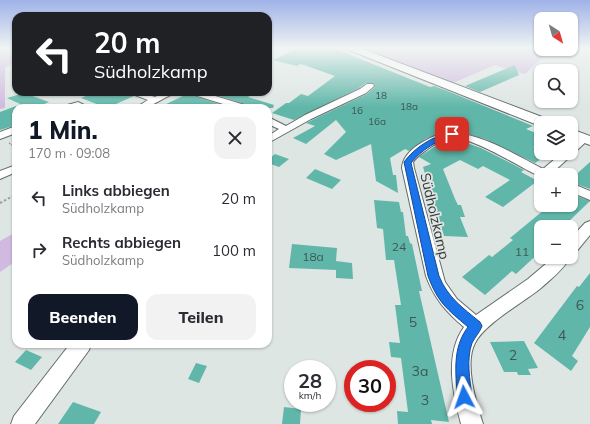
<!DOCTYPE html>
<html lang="de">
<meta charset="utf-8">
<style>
body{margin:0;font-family:Mulish,sans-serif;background:#f2f2f3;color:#2b2b33;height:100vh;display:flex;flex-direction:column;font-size:15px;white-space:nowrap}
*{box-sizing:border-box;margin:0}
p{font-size:13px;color:#7c7c81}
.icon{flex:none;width:22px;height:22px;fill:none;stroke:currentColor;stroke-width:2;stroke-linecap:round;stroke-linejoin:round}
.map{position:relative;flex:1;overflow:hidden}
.drawer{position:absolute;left:12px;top:104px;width:260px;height:244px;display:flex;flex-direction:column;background:#fff;border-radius:12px;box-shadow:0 1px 3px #0004}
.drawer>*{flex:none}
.banner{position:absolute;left:12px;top:12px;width:260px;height:84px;border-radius:12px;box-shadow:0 1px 3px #0004;background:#202124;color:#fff;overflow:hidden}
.needle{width:26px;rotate:143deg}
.buttons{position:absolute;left:534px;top:12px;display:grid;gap:8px}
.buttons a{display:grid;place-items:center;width:44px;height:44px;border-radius:8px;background:#fff;box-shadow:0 1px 3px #0004;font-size:20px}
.speed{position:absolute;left:284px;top:360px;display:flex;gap:8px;font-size:20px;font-weight:700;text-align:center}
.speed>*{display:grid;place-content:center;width:52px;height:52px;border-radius:50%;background:#fff;box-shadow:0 1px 3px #0004;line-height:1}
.speed small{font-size:10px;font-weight:400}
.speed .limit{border:6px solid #d22;background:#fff;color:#111}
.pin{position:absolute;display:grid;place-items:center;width:34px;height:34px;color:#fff;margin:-17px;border-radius:8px;box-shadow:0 2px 6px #0006}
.me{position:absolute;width:44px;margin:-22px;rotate:356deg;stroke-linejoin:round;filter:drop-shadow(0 0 3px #0008)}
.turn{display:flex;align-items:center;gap:14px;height:84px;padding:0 16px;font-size:18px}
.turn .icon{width:52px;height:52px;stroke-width:2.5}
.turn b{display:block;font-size:28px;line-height:34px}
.round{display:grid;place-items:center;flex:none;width:42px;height:42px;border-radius:12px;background:#f2f2f3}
.head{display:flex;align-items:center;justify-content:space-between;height:68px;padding:0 16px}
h1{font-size:24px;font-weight:800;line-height:30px;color:#111827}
.cta{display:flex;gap:8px;margin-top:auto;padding:8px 16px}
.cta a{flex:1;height:46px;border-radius:12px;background:#111827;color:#fff;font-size:16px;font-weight:800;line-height:46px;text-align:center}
.cta a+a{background:#f2f2f3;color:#2b2b33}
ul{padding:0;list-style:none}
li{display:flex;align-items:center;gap:12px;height:52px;padding:0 16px}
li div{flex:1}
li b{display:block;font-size:15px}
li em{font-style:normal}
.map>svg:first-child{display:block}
</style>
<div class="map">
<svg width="590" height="424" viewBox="0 0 590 424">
<rect width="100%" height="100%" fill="#dee6e4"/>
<!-- green -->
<g fill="#d0badf">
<path d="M0,48h16v13l-11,7v40l-5,1z"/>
<path d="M361,48h180l10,1 -26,25 -30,-9 -42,18z"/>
<path d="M16,232v29l-16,11v-31z"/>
</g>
<!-- building -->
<g fill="#60b7a9">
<path d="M298,48h35l97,39 4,-1 16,6 83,34 -7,3 15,6v7l-8,5 8,3v3l8,1 -14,9 -50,-24 -25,-7 -13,-1 -22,8 -16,12 -4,-2 -15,9 3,17h3l2,18 -22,-12 -5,-37 -35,16 -12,-6 22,-22 -10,-12 -30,24 -13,-6 22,-12 -9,-3 61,-29 8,-7 -1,-4h-8l-7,5 -65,32 -22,-7 14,-10h3l12,-9 7,2 27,-20 -31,-11 -4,-1 -3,2 -24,-6z"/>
<path d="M515,65l4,10 -39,17 -15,-6z"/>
<path d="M96,92h30l8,4 -27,12 -26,-10z"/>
<path d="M207,92h49l-8,5 26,8 -1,3h-23l-2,-3z"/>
<path d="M24,93l25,9 -15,6h-5l-22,-10z"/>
<path d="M189,93l2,2 40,13h-73z"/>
<path d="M16,106v19l-16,5v-18z"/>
<path d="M448,140h10l23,8 43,22 -3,2 15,8 -2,1 2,1 -33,25 -18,-10 25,-17 -27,-14 -5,3 -18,-9 -17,9 12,30 3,6h3l4,12h-5l8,20 -24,-1 -21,-69 8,-3 -12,-7 18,-12z"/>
<path d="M275,154l14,5 -10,8 -11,-4v-3z"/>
<path d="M590,162v27l-19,-7v-3z"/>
<path d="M315,169l26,11 -9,9 -26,-11z"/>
<path d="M571,194l19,7 -27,26h-22v24l-25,23 -4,-3 -27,24 -23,-18 27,-22 3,2 21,-17 -3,-2 40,-33h21z"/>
<path d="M374,200l25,2 2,10h2l3,24h2l2,7 2,1 10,47h-3l30,131 -18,-2 1,4h-34l-1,-13 11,1 -7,-54 -10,-1 -2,-15 11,1 -5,-38h6l-7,-45h-8l-3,-31 -6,-1z"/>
<path d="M292,244l45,4 -1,13 16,2 1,16 -17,-1v-16v8l-47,-2z"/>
<path d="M590,273v54l-18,29 6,5 -7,10 -37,-28 43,-57 2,1z"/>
<path d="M524,341l14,27 -10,1 3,6h-13l-1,-3h-13l-14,-30z"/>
<path d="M26,350l16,7 -11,13 -16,-8z"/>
<path d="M196,363l11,3 -8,17 -11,-4z"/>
<path d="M73,402l28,10 -7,12h-36z"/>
<path d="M284,407l17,2 -1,15h-18z"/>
</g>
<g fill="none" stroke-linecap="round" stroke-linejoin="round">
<defs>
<g id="street">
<path d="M367,84h6l1,2 -8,7 -55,26 -43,24v-7l11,-7 -11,-5v-7l18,9 19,-11 55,-26z"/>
<path d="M127,92h12l16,5 11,-5h10l-30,16h-11l13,-8z"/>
<path d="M190,92h12l46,14 1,2h-13l-45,-14z"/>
<path d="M78,102l12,6h-27l1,-2z"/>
<path d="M16,126v7l-16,6v-7z"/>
<path d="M447,132c34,1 67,22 96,37l19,-16h9v-8l9,-8h8l1,2 -39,36h-9v2c-23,-10 -69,-42 -93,-39 -6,1 -13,6 -19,10 -5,4 -12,8 -16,14l1,6 31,114 12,17 19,16 52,-36 26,-22h16c-6,12 -19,22 -29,31 -17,14 -57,36 -66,55 -11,21 1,59 8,81h-22c-8,-30 -17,-69 3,-97 -18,-15 -30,-29 -38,-51l-24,-108c1,-19 29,-32 45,-36z"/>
<path d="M16,165v7l-16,7v-8z"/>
<path d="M571,183l19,8v9l-19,-8z"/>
<path d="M590,221v14l-14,17 -5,2v-16l14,-15z"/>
<path d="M70,344h21l-2,6 -54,74h-24l3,-8z"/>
</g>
<g id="secondary">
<path d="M348,48h12l190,72 2,3h-11l-1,3 -191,-76z"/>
<path d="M571,129l19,7v9l-19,-7z"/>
</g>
</defs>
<!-- street casing -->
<use href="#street" stroke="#646b6a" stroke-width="2"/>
<!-- secondary casing -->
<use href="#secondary" stroke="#646b6a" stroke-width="2"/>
<!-- path-far1 -->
<g stroke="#9ca2a1" stroke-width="1.5" stroke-dasharray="1.5 1" stroke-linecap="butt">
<path d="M372,77l12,-6"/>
<path d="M24,102l12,6"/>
<path d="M9,143l5,3"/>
</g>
<!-- path -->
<g stroke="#9ca2a1" stroke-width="2" stroke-dasharray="2.5 2" stroke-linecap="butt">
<path d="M12,145l4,2"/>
<path d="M0,203l13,-7"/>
</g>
<!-- street -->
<use href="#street" fill="#fff" fill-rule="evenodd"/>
<!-- secondary -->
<use href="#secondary" fill="#fff" fill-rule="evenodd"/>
</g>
<!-- sky -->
<linearGradient id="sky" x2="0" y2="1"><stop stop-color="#9fb2e8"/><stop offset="0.45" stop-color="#f0f4f3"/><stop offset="1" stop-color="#f0f4f3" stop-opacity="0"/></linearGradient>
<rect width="590" height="107" fill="url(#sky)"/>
<!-- route -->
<path fill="#1a73e8" stroke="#114b97" d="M452,132l3,2 -1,2c-15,3 -33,14 -43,27l28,113c9,22 24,32 41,46l2,4c-2,6 -7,11 -10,17 -6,17 -2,36 0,54l-2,5 -6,2 -5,-2 -2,-5c-1,-25 -5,-49 11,-70 -21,-18 -30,-24 -40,-51l-24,-114c11,-15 29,-26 48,-30z"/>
<g text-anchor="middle" stroke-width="3.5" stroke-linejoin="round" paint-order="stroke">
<!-- far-number labels -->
<g font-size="10" fill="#3f5754">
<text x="381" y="99">18</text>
<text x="409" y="110">18a</text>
<text x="357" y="114">16</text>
<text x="377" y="125">16a</text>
</g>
<!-- number labels -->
<g font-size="12" fill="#3f5754">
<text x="399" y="251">24</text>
<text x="522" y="256">11</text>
<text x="313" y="261">18a</text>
</g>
<!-- street labels -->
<g font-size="14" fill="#343737" stroke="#dee6e4">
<text transform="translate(435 216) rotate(77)" y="5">Südholzkamp</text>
</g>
<!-- near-number labels -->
<g font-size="14" fill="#3f5754">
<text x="580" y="310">6</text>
<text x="413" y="327">5</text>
<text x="562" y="340">4</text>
<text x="513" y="360">2</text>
<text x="420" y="376">3a</text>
<text x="425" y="405">3</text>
</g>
</g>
</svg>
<div class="buttons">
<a><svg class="needle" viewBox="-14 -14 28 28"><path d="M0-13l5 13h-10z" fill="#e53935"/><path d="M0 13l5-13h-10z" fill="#7c7c81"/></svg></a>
<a><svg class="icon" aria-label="search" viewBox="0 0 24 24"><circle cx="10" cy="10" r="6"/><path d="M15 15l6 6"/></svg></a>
<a><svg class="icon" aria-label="layers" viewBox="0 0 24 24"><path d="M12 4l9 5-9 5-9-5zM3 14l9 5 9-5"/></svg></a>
<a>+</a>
<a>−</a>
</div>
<div class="speed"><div>28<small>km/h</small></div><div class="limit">30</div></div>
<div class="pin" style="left:452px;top:134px;background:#d93025"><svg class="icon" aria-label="arrive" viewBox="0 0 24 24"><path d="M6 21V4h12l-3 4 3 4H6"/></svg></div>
<svg class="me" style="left:464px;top:397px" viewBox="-20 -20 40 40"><path d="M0-17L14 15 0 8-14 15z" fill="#1a73e8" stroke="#fff" stroke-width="4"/></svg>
<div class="banner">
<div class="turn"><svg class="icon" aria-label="left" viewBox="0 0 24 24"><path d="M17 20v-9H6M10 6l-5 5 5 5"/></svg><div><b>20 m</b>Südholzkamp</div></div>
</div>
<section class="drawer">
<div class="head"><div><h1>1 Min.</h1><p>170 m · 09:08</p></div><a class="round"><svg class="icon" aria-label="close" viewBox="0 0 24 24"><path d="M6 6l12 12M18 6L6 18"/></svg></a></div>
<ul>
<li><svg class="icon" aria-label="left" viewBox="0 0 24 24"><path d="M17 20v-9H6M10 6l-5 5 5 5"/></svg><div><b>Links abbiegen</b><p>Südholzkamp</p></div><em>20 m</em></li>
<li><svg class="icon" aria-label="right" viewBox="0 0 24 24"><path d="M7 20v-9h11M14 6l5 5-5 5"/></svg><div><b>Rechts abbiegen</b><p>Südholzkamp</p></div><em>100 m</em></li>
</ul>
<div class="cta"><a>Beenden</a><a>Teilen</a></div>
</section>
</div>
